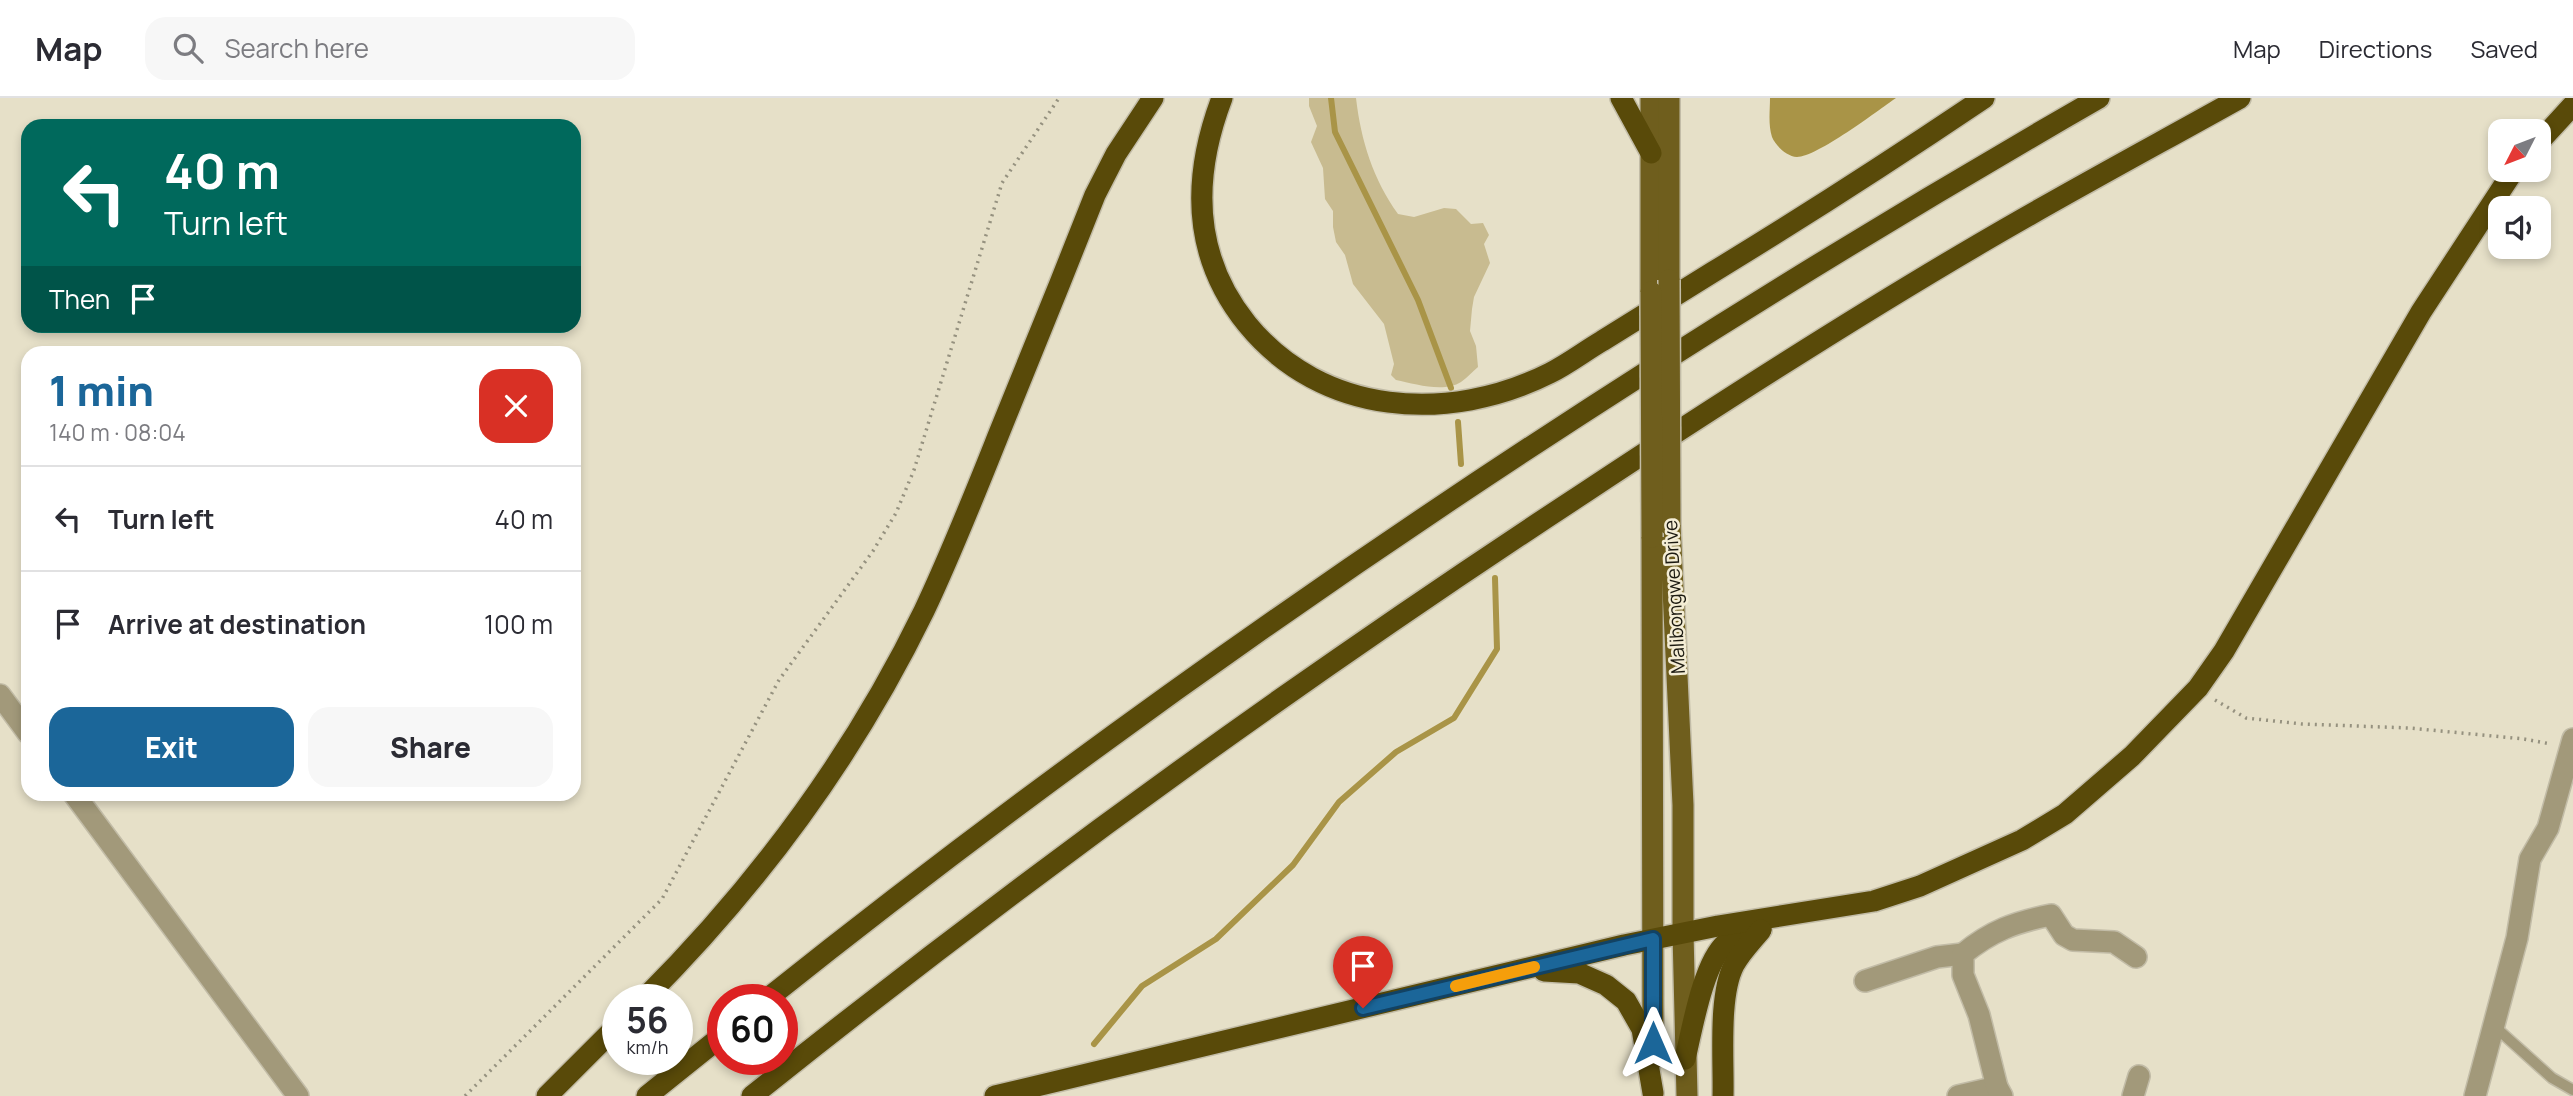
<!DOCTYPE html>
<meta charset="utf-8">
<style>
body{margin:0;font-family:Manrope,sans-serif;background:#f7f7f7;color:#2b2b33;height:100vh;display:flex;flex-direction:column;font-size:26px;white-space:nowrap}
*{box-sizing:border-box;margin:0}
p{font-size:23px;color:#7c7c81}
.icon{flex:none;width:38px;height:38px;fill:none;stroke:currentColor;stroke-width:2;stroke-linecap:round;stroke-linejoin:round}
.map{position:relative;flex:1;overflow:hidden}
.sheet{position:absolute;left:21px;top:248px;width:560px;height:455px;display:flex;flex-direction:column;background:#fff;border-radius:21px;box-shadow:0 4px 10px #0003}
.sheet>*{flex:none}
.guide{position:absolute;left:21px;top:21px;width:560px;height:214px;border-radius:21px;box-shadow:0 4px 10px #0003;background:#00695c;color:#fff;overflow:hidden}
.needle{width:46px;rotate:228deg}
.fabs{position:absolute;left:2488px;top:21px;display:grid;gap:14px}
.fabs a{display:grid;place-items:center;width:63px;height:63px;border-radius:14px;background:#fff;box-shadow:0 4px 10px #0003;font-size:35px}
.speed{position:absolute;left:602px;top:886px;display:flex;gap:14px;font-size:35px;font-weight:700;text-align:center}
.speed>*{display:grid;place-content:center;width:91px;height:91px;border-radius:50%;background:#fff;box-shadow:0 4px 10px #0003;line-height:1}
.speed small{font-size:18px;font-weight:400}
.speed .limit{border:10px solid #d22;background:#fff;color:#111}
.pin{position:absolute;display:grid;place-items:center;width:60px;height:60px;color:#fff;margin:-72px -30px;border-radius:50% 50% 50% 0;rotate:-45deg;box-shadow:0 0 7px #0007}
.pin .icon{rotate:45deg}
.me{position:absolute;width:77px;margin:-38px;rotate:0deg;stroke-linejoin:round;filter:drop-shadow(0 0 5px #0008)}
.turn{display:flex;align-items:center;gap:24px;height:147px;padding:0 28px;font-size:32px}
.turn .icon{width:91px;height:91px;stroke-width:2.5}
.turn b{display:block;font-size:49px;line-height:60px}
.then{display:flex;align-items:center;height:66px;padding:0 28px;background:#0003;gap:14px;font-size:26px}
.round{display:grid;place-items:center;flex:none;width:74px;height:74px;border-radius:21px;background:#f7f7f7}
.summary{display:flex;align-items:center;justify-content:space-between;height:119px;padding:0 28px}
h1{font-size:42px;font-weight:800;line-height:52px;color:#1b6699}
.cta{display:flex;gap:14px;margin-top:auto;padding:14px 28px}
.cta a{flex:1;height:80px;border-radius:21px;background:#1b6699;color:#fff;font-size:28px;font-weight:800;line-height:80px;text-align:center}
.cta a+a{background:#f7f7f7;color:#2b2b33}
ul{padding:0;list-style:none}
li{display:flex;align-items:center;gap:21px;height:105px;padding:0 28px;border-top:2px solid #e1e1e2}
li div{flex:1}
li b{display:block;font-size:26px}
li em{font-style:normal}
header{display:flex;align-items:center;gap:42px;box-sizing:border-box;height:98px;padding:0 35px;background:#fff;border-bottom:2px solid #e1e1e2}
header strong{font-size:33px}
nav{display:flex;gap:38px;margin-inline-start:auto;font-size:24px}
.search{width:490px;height:63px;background:#f7f7f7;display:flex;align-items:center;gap:18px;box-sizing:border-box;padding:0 24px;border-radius:21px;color:#7c7c81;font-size:26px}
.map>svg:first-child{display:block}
</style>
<header>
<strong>Map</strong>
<div class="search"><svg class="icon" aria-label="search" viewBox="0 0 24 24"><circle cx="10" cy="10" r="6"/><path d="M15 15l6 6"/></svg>Search here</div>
<nav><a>Map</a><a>Directions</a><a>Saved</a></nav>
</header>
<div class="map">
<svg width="2573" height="998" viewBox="0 0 2573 998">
<rect width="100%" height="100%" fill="#e6e0c8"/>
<!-- green -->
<path fill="#c8bb90" d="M1309,0h47c5,43 17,81 42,116l16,3 30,-9 12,1 15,15 12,-1 6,12 -5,9 6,19 -16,34 -2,12 -2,22 6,15 2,21c-5,4 -11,11 -17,15 -17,11 -46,2 -65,-2l-5,-5 3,-11 -10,-40 -31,-40 -8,-29 -9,-13 -3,-15v-16l-8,-12 -2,-31 -12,-26 6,-16 -8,-20z"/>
<!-- water -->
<path fill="#a99447" d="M1770,0h126c-19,13 -79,59 -99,59 -11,-1 -21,-11 -25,-20 -4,-12 -2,-27 -2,-39z"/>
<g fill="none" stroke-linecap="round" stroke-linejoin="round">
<!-- stream -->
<g stroke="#a99447" stroke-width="6">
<path d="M1331,0l4,34 83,168 33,88"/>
<path d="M1458,324l3,42"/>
<path d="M1094,946l48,-58 74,-47 77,-74 46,-63 57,-50 58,-34 43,-69 -2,-71"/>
</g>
<defs>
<path id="lane" d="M2494,928l58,52 21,12"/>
<g id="street">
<path d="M0,597l28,38"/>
<path d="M74,696l224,302"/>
<path d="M1865,883l72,-24 26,-3"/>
<path d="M1958,998l39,-9"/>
<path d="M2002,998l-5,-9 -18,-72 -16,-40v-21c28,-23 52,-32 88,-39l13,20 9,5 41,2 22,15"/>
<path d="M2133,998l6,-20"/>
<path d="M2475,998l42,-158 13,-79 18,-31 25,-89"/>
</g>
<g id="primary">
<path d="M1651,0v194"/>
<path d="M1669,0v182"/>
<path d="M1670,427l13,280v128l4,163"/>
<path d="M1652,439l1,522"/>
</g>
<g id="highway">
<path d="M1222,0c-30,79 -30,158 25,226 75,92 202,100 303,49 18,-9 35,-22 52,-32 37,-23 74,-46 111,-69 92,-56 182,-114 271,-174"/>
<path d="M1621,0l30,55"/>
<path d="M2539,44l34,-37"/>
<path d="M1544,873l35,2 27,12 20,16 16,28 11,64"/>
<path d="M644,901c113,-113 210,-244 280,-388 28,-59 52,-120 76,-180 32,-79 64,-157 95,-236l21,-41 37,-56"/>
<path d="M767,901c419,-334 867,-634 1332,-901"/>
<path d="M1685,961c7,-29 18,-96 41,-116 10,-8 24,-10 35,-14"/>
<path d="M547,998l71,-71"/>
<path d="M647,998l76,-61"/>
<path d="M752,998c267,-214 545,-415 832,-603 130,-86 262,-171 397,-250 85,-50 173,-97 259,-145"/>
<path d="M995,998l629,-151 94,-19 156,-25 46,-15 102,-46 43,-26 67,-58 66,-68 26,-37 197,-339 93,-142"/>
<path d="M1723,998c1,-36 -5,-100 11,-131 7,-13 18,-24 27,-35"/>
</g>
</defs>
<!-- lane casing -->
<use href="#lane" stroke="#c2bca7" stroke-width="13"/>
<!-- street casing -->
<use href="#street" stroke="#c2bca7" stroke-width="24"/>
<!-- primary casing -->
<use href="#primary" stroke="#c2bca7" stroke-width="24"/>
<!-- highway casing -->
<use href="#highway" stroke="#c2bca7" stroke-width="24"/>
<!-- path -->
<g stroke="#95917f" stroke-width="3.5" stroke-dasharray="2 5" stroke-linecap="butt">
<path d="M2215,602l31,18 56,6 107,4 115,11 27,5"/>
<path d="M465,998l197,-197 117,-219 94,-129 23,-38 18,-43 88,-287 57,-85"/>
</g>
<!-- lane -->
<use href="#lane" stroke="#a2997a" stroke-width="10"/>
<!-- street -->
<use href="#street" stroke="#a2997a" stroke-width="21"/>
<!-- primary -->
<use href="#primary" stroke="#6f5e1d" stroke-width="21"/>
<!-- highway -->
<use href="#highway" stroke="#594a09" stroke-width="21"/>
<defs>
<g id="primary-bridge">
<path d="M1669,182l1,245"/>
<path d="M1651,194l1,245"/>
</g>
</defs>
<!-- primary-bridge casing -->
<use href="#primary-bridge" stroke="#c2bca7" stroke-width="24" stroke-linecap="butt"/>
<!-- primary-bridge -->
<use href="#primary-bridge" stroke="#6f5e1d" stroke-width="21"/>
</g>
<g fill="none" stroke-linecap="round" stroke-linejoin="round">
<defs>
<path id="route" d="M1363,910l290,-69v104"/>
</defs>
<!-- route casing -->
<use href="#route" stroke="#124263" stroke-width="18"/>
<!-- route -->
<use href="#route" stroke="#1b6699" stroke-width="12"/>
<!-- slow -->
<path stroke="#f59e0b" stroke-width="12" d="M1456,888l78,-19"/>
</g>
<g text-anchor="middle" stroke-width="5" stroke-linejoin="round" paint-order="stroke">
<!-- street labels -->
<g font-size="19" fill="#1c1a11" stroke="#f4edd5">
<text transform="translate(1674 499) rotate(-93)" y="7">Malibongwe Drive</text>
</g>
</g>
</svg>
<div class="fabs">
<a><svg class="needle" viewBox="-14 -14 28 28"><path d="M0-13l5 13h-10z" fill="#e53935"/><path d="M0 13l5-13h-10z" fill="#7c7c81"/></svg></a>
<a><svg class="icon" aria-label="sound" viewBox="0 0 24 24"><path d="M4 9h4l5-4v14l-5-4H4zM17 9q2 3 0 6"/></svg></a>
</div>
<div class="speed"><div>56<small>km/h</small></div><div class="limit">60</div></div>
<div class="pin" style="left:1363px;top:910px;background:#d93025"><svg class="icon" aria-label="arrive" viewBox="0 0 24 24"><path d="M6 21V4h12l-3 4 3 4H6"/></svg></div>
<svg class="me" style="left:1653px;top:945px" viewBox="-20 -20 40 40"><path d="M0-17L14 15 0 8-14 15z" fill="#1b6699" stroke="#fff" stroke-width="4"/></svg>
<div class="guide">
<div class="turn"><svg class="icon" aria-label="left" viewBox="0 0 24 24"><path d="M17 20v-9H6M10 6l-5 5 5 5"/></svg><div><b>40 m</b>Turn left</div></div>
<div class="then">Then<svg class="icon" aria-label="arrive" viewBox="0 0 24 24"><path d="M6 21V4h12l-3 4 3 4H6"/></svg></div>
</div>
<section class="sheet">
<div class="summary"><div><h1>1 min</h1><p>140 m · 08:04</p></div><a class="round" style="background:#d93025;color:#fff"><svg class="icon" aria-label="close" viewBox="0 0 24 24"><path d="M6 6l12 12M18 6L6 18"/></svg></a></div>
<ul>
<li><svg class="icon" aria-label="left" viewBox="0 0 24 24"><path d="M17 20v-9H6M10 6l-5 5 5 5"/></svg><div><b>Turn left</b></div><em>40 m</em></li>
<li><svg class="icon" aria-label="arrive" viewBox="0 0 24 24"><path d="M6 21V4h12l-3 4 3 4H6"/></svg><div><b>Arrive at destination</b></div><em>100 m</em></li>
</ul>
<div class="cta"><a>Exit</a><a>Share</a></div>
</section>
</div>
